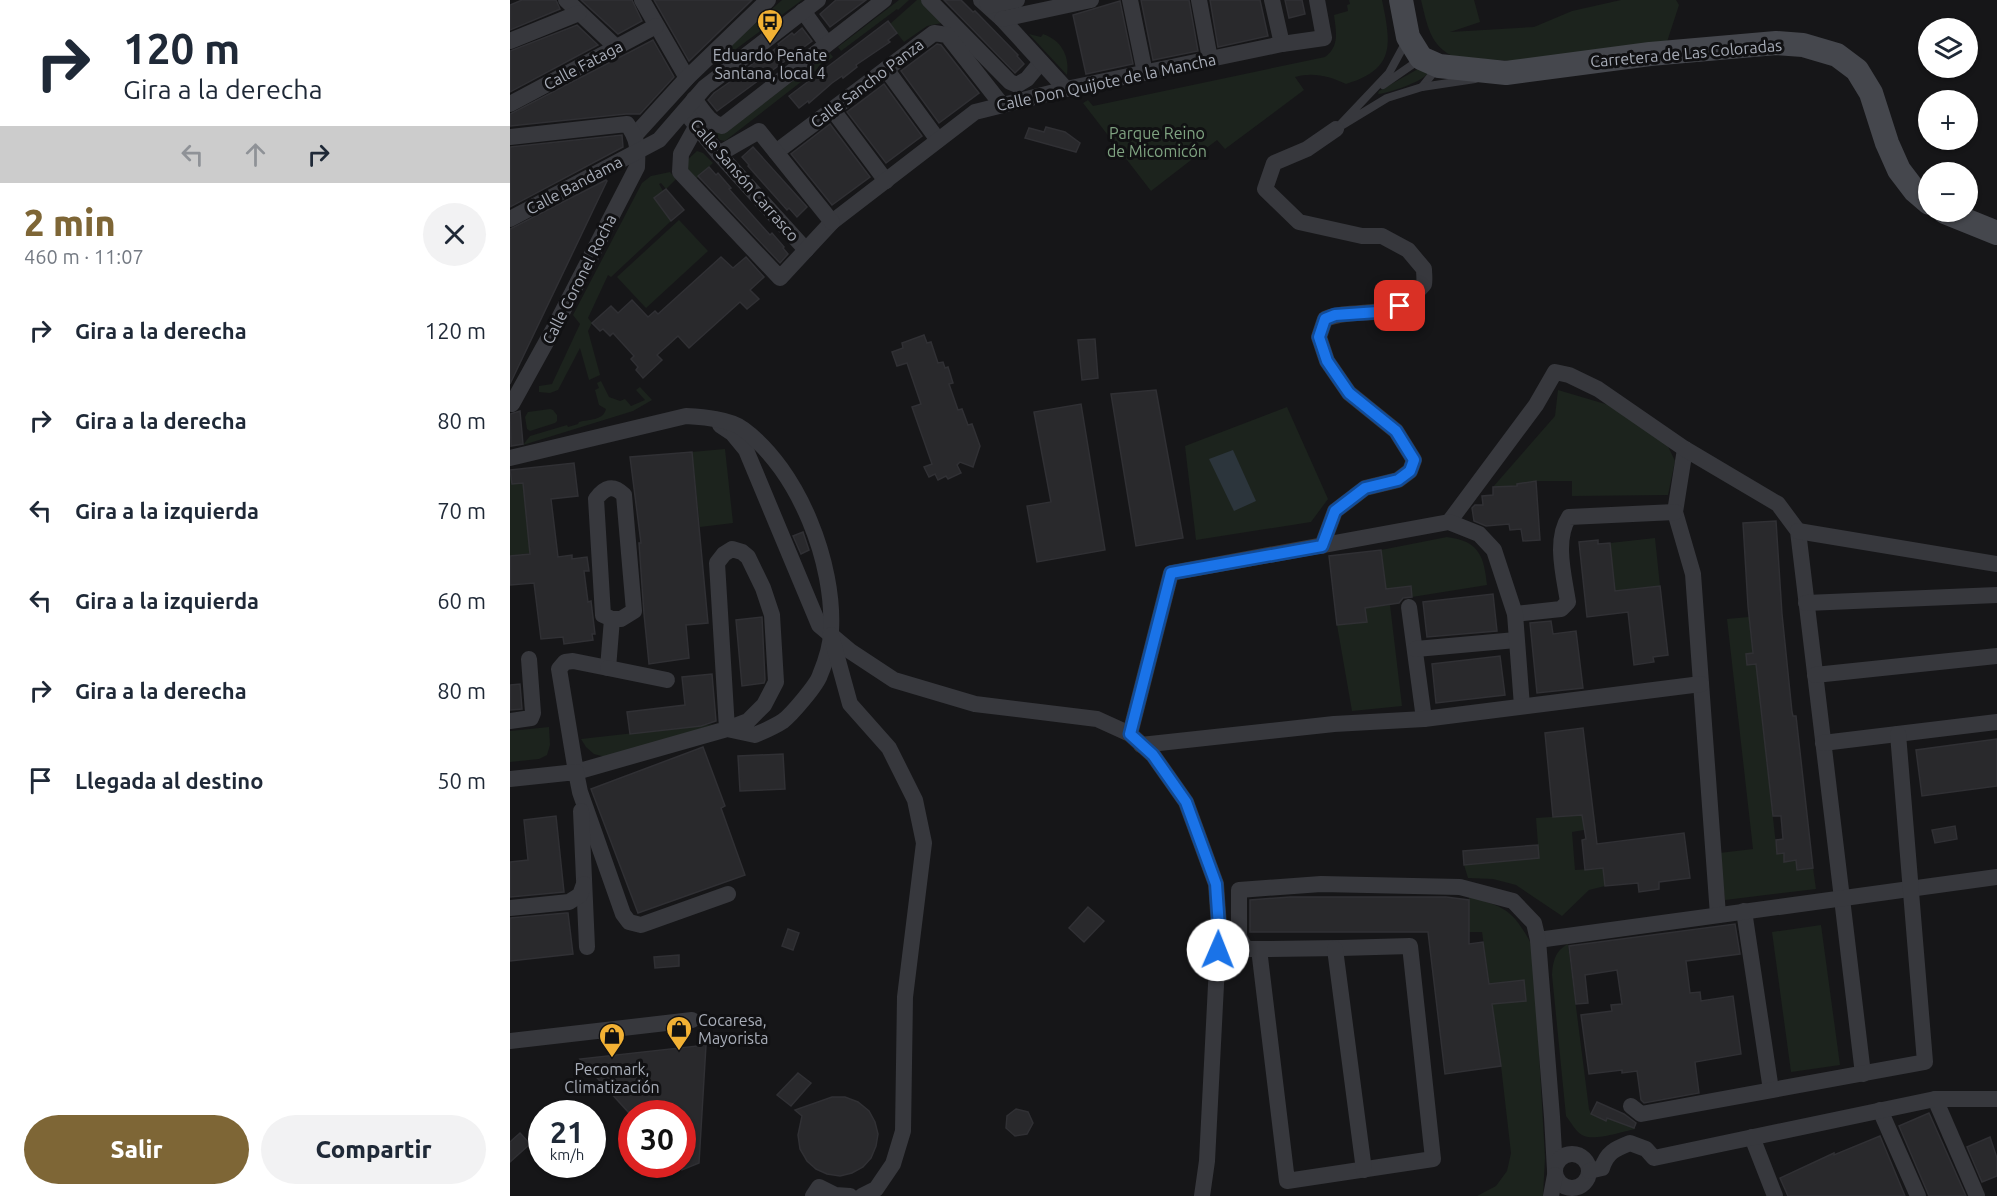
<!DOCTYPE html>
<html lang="es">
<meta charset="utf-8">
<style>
body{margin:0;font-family:Ubuntu,sans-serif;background:#f2f2f3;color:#1f2937;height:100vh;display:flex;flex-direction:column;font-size:22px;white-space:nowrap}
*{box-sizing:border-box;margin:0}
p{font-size:20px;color:#747a83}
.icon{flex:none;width:33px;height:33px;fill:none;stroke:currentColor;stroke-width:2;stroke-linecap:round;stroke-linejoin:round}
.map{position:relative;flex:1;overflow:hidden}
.panel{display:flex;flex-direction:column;background:#fff;width:510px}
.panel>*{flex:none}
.hud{background:#fff;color:#1f2937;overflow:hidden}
.tools{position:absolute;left:1408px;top:18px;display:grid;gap:12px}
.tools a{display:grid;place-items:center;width:60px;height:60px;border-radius:50%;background:#fff;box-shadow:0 2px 4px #0004;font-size:30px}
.speed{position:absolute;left:18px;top:1100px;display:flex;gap:12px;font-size:30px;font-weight:700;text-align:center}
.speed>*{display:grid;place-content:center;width:78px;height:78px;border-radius:50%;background:#fff;box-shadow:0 2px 4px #0004;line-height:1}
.speed small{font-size:15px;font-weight:400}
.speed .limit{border:9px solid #d22;background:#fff;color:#111}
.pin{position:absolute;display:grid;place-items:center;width:51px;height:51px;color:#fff;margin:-26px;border-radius:12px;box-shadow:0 3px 9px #0006}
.me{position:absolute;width:66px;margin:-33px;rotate:1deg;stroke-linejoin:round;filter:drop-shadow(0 0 4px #0008)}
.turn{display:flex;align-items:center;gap:21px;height:126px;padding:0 24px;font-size:27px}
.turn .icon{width:78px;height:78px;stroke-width:2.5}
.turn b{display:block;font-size:42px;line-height:51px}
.lanes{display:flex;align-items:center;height:57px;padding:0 24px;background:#0003;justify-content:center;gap:30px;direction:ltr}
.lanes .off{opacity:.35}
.round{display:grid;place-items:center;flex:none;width:63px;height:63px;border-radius:32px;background:#f2f2f3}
.summary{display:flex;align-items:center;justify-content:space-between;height:102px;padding:0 24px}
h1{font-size:36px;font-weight:800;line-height:45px;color:#7e6636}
.button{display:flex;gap:12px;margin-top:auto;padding:12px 24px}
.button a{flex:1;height:69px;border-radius:36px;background:#7e6636;color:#fff;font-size:24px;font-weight:800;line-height:69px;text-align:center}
.button a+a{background:#f2f2f3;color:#1f2937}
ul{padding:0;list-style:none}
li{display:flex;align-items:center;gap:18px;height:90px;padding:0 24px}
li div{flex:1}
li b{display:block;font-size:22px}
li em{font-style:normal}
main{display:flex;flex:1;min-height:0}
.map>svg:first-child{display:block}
</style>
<main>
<section class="panel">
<div class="hud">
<div class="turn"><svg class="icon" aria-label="right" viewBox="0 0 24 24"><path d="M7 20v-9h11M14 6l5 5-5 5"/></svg><div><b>120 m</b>Gira a la derecha</div></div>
<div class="lanes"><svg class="icon off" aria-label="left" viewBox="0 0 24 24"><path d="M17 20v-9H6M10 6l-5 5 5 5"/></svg><svg class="icon off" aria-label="ahead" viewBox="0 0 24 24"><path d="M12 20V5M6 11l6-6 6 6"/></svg><svg class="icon" aria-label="right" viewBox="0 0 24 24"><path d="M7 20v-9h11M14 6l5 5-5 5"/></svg></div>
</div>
<div class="summary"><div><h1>2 min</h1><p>460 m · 11:07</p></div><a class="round"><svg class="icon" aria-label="close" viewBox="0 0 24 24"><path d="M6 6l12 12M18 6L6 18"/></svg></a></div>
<ul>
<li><svg class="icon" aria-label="right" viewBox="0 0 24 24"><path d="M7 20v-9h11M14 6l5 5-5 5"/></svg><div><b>Gira a la derecha</b></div><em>120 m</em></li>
<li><svg class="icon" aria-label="right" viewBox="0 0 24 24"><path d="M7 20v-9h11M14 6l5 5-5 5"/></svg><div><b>Gira a la derecha</b></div><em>80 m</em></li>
<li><svg class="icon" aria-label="left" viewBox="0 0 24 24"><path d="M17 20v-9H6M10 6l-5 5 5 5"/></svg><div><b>Gira a la izquierda</b></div><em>70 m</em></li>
<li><svg class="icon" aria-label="left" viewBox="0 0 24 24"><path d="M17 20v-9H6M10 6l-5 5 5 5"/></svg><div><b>Gira a la izquierda</b></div><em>60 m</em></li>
<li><svg class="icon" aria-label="right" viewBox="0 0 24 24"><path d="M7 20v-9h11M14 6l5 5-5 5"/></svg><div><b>Gira a la derecha</b></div><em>80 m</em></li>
<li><svg class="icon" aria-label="arrive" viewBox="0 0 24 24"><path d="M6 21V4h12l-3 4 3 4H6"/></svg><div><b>Llegada al destino</b></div><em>50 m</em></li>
</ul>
<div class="button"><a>Salir</a><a>Compartir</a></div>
</section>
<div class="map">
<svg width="1487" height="1196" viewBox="0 0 1487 1196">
<rect width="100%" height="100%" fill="#161618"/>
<!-- green -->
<g fill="#1c231d">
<path d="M272,0h20l-74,55 -2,-2 -31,23z"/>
<path d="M389,0h10l-11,10 -1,-1 -56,42 -3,-4z"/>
<path d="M407,0h7l18,23 -15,3 -23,16 -14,-18z"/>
<path d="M839,0h33c9,44 14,69 -36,84 -17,-8 -33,-12 -51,-7l9,13 -79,59 -8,-9 -66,51 -68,-88 5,-3 5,6 232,-49c15,-11 11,-26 9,-42l14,-4 -1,-6 3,-1z"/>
<path d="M911,0h53l6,22 -30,10 84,-5 38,-16 49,-11h55l3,5 -13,40 -139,17 -72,-5c-25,-10 -28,-33 -34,-57z"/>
<path d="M519,34l12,3 2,-3c18,6 27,22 24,41z"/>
<path d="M320,53l3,4 -108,84 -5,-1 -9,-10 29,-9z"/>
<path d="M908,69l10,4c-6,9 -39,20 -50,21l1,-3z"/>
<path d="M187,151l6,2 10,10 -18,17 -10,-12v-6z"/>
<path d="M160,172l6,7 -10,10 -5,-6 -2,1 4,7 -9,7 17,23 -60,56 -3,-2 -20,43 4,5 -4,8 12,44 -11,5 -9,-32 -22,42 -8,3 -11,-1v-6l13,-2 28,-60 -7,-9 69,-132 9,-7z"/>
<path d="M169,220l29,31 -62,57 -29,-31z"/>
<path d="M91,381l8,16 11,4 5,-2 6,7 14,-6 -9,-10 4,-3 12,13 -19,11 -110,34 7,-9 37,-11 1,2 10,-3 1,-2c10,-3 24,-1 27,-13l-7,-4 -4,-15 4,-2 -2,-5z"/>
<path d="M1048,390l54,16 54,36 9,19 -7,34 -96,1v-15h-36l-18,3 -1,2 -24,1 62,-71z"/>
<path d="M777,407l41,92 -17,23 -115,18 -11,-94z"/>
<path d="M40,409l3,1 4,5v6l-2,2 -25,8 -3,-2 -2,-12 3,-5z"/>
<path d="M215,449l8,74 -33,4 -8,-75z"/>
<path d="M0,470l2,14 11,-1 7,70 -20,3z"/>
<path d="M937,537c32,4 37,19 40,48l-75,12 -1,-11 -25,3 -5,-39z"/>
<path d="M1145,538l5,48 -45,5 -5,-48z"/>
<path d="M880,605l12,101 -50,5 -15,-86 29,-3 -1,-14z"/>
<path d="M1239,617l4,36 -6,12 9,-1 21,190 7,-1 1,9 11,-2 1,10 16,-2 3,21 -91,11 -6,-47 34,-4 -26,-230z"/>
<path d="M204,724l-55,19 -54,14 -11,-3 -8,-7 -5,-8z"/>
<path d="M39,727l1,18 -3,10 -8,4 -29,3v-31z"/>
<path d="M1084,814l2,14 -24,4 3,38 28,-2 2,18 -16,4 -27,26 -46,-31 -23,-6 -25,-1 -4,-13 75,-7 -3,-40z"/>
<path d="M959,897c39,10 45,15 64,50l12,211 -2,38h-66l19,-10 11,-15 4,-18 -10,-87 -19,-134h-13z"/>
<path d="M1311,925l19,140 -49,7 -19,-140z"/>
<path d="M1058,944l21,165 2,5 14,7 2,-3 29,11c-12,2 -43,13 -54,6 -7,-4 -11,-13 -16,-19l-14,-141c1,-14 3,-24 16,-31z"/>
</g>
<!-- water -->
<path fill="#2c353c" d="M723,450l23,51 -22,10 -25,-52z"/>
<!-- building -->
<g fill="#29292c" stroke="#303034" stroke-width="1.5">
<path d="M12,0h34l4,9 -50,21v-25z"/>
<path d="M71,0h51l10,21 -24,13z"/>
<path d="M144,0h98l-63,61z"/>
<path d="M326,0h30l-36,27 -10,-13z"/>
<path d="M434,0h17l12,12 2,-1 43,44 -1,1 7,8 -9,9z"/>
<path d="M631,0h48l9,51 -45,9z"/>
<path d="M700,0h50l8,36 -50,11z"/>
<path d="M775,0h17l3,14 -16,4z"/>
<path d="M610,1l13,63 -47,10 -13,-59z"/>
<path d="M378,21l9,12 -9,7 2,2 -34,23 1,2 -14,11 -1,-2 -10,7 -23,20 -1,-2 -9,7 -10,-12z"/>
<path d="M67,25l21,20 -88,47v-41z"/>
<path d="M292,28l10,13 -95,70 -9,-11 6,-7 33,-23 -1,-1 14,-11 1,1 18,-13 -1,-2 14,-11 2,2z"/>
<path d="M143,40l21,37 -34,37h-14l-116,12v-12z"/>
<path d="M427,44l4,1 38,48 -40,30 -38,-52z"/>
<path d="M374,84l38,52 -36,27 -39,-51z"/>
<path d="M320,124l40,53 -38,28 -41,-51z"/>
<path d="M536,127l19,5 15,11 -4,9 -51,-14 4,-10 15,4z"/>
<path d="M112,135l1,12 -113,60v-60z"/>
<path d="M243,147l54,60 -10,10 -8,-9 -2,2 -39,-44 1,-1 -7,-8z"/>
<path d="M199,167l7,8 2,-2 13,15 -2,1 41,46 2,-2 12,14 -1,1 5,6 -8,9 -82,-87z"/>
<path d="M96,180l1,1 -97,203v-155z"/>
<path d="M156,189l18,21 -13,11 -17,-23z"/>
<path d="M211,257l12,11 13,-11 18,20 -14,13 9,9 -12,10 -7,-7 -51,46 -11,-12 -21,19 5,5 -19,18 -7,-8 2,-3 -7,-8 3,-3 -21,-23 -3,3 -7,-7 -3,2 -8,-8 19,-17 7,7 14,-13 16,17 7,-6 3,3z"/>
<path d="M414,335l3,8 4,-1 7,21 5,-1 2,6 3,-1 5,16 -4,1 9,26 4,-1 6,16 4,-1 8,22 -7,21 -13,-5 -3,3 4,8 -13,6 -2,-3 -8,4 -3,-6 -6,3 -5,-10 8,-3 -20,-57 9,-3 -14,-41 -10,3 -5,-14 11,-4 -1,-5z"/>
<path d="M585,339l3,39 -16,2 -4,-40z"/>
<path d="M646,390l27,148 -47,8 -25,-152z"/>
<path d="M571,404l24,146 -68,12 -10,-56 24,-4 -17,-90z"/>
<path d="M10,411l3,33 -12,2 -1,-32z"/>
<path d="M182,452l16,171 -22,2 3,33 -40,6 -5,-50 -5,-71h2l-11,-86z"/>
<path d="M64,463l4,33 -27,3 7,58 14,-2v4l15,-2 2,14h-5l4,31 3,-1 4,33h-3l1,6 -29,4 -1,-7 -22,2 -7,-56 -24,2v-29l20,-2 -7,-71 -11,1 -2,-14z"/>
<path d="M1026,481l4,59 -17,1 -2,-12 -11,1 -1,-6 -23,2 -12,-5 -2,-13 3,-3h8l-1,-9 11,-1v-8l24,-1v-2z"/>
<path d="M1266,521l6,93 10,98 1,4h3l17,152 -16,2 -1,-10 -12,2v-9l-7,1 -1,-14 7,-1 -2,-23h-8l-17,-152 -9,1 -1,-11 7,-1 -5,-47 -5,-83z"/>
<path d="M293,532l6,18 -8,4 -8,-18z"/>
<path d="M1088,540v4l12,-1 5,48 45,-5 8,69 -15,2 1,5 -20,3 -6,-53 -41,5 -8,-75z"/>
<path d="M871,550l5,39 25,-3 1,11 -9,1 -4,5 -34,5 2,14 -30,3 -8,-69z"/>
<path d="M983,594l4,37 -70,6 -4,-35z"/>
<path d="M252,617l3,63 -1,3 -22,3 -6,-66z"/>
<path d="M1041,621l2,13 23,-3 7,57 -46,5 -7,-70z"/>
<path d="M990,656l5,39 -69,8 -4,-39z"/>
<path d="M202,674l4,47 -15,5 -71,8 -3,-22 58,-7 -3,-28z"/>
<path d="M10,684l2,25 -12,1v-25z"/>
<path d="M1073,728l14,116 87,-11 6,45 -31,4v7l-20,3 -1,-9 -33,3 -2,-18 -18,2 -3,-30 4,-1 -4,-24 -29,2 -8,-84z"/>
<path d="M1487,739v47l-75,10 -6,-46z"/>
<path d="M193,747l22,59 -4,2 24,67 -107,38 -47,-124z"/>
<path d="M273,754l2,35 -45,2 -2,-35z"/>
<path d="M46,816l8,76 -54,5v-35l18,-2 -4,-40z"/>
<path d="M1445,826l2,13 -22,4 -3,-13z"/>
<path d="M1028,845l1,13 -75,7 -1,-14z"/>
<path d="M780,897h156l23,3v44l14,-2 6,42 35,-4 2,21 -34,3 9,62 -56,8 -17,-142h-178v-32z"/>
<path d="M578,907l16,14 -20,21 -15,-14z"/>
<path d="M56,913h2l5,41 -63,7v-43z"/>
<path d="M1225,924l5,30 -54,7 4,32 10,-1 1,9 32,-5 8,58 -46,8 4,31 -55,10 -3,-3 -4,-29 -15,2v-3l-33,4 -8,-59 31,-4 -1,-6 11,-1 -5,-34 -32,5 3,28 -12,1 -7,-58z"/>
<path d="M278,929l11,4 -6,17 -11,-4z"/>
<path d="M169,955v11l-24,2 -1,-11z"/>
<path d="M196,1045l-7,118 -17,7v-57h-53l-49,-54z"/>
<path d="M288,1073l13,10 -20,23 -14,-11z"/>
<path d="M322,1097h13l13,5 11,9 6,11 3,12 -2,12 -5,12 -8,9 -11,6 -12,3 -13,-2 -11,-5 -9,-8 -7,-12 -2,-14 4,-19 -7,-6z"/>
<path d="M1087,1102l27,12 12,9 -2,5 -27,-10 -1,3 -15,-7z"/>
<path d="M506,1109l12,3 5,11 -6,11 -12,2 -9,-8 1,-12z"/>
<path d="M1419,1113l37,83h-37l-30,-70z"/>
<path d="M10,1133l10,11 -20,18v-20z"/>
<path d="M1370,1136l25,60h-117l-8,-18 54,-25v2z"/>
<path d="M1480,1137l7,21v18l-15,6 -15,-35z"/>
</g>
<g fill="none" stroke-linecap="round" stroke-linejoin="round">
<!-- lane -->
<g stroke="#37383d" stroke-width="8">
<path d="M897,40l-18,33 -53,56 51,-31 35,-11 16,-20"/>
<path d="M873,85l36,-25"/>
<path d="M912,87l53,-8"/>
</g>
<!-- street -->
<g stroke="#37383d" stroke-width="16">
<path d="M56,0l51,48"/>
<path d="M132,0l45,78"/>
<path d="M419,0l81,82 7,3 10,-6 14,-17"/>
<path d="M471,0l21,19 64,70"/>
<path d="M477,0l1,6 29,-6"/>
<path d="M620,0l15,73"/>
<path d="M689,0l11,59"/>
<path d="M762,0l10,44"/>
<path d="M293,11l24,33"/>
<path d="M492,19l89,-19"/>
<path d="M0,41l69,-28"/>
<path d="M376,69l52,71"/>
<path d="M184,99c8,10 15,24 28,27l162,-126"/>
<path d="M0,104l146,-78"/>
<path d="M322,109l54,72"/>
<path d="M180,118l29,36 87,96"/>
<path d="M186,127l-15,27 -1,18 100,106 52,-56 143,-110 91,-23 216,-45 42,-6 -7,-38"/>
<path d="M125,135l52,-57 81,-78"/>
<path d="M0,137l117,-13c11,15 11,24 10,43l-83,161 -42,76"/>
<path d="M266,152l158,-119 13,2 55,70"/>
<path d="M209,154l40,-23 73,91"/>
<path d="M0,219l149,-79 46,-53 113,-87"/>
<path d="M210,425l12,8 14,17 73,175 31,26 44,29 81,24 122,15 33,15 23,21 33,47 30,82 3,42 -12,235 -5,35"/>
<path d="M1175,449l-10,63 18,62 25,341"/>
<path d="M0,458l176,-42c17,1 44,3 57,13 56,41 92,135 88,202 0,14 -6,32 -11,44 -3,10 -29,40 -37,46 -9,6 -19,10 -28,14l-28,-6 -10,-166 7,-9 8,-5 10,3 6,5 15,31 9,27 4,67 -12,23 -16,16 -21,8 -151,43 -17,-103 6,-7 8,-1 35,7 4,-49 -9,-4 -7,-116c9,-12 17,-15 28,-4l10,116 -13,8h-9"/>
<path d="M939,522l87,-117 19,-33 14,3 29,14 87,60 93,55 20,27 65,543"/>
<path d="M1288,531l199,33"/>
<path d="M812,546l13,-35 30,-23 33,-8 12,-9 4,-11 -18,-29 -47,-38 -22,-32 -8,-24 6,-18c29,-12 66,2 90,-25 2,-3 7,-7 9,-10 1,-4 0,-11 0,-15l-16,-19 -26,-14h-20l-63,-14 -34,-33 9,-26 33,-14 29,-20"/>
<path d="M1296,603l191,-8"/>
<path d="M899,607l15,112"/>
<path d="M1005,614l46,-5 7,-7c-4,-26 -14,-62 1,-85l106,-5"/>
<path d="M321,635l19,69 39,44 26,52 9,43 -19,154 -2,134 -10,33 -17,25 -14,7"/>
<path d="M906,649l100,-9"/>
<path d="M98,668l59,12"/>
<path d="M1305,675l182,-19"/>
<path d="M0,721l21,-3 2,-5 -4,-54"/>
<path d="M620,734l41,-161 278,-51 30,12 15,16 21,64 7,92"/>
<path d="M1313,743l174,-21"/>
<path d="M631,745l193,-21 90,-5 277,-35"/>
<path d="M0,779l66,-7 4,20 43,122 6,8 12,3 87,-31"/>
<path d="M71,811l6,136"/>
<path d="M0,908l59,-6 11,-7 4,-11"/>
<path d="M1234,911l27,179"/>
<path d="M1028,940l459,-63"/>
<path d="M749,949l28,232 146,-22 -23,-213c-54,2 -109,3 -164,3l-7,-12v-47l82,-6 139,3 53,14 21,22 4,17 14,177 3,53"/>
<path d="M825,949l29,221"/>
<path d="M0,1041l182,-21"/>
<path d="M1425,1099l42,97"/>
<path d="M1121,1106l10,8 284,-52 -27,-328"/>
<path d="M1370,1110l38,86"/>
<path d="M1242,1137l23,59"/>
<circle cx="1062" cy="1171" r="17"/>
<path d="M1079,1171l13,-3c5,-16 13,-19 28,-25l16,6 8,9 281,-59h62"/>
<path d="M303,1196l6,-9 16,8 15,1"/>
<path d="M1041,1196l4,-21"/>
</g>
<!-- secondary -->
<g stroke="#45474d" stroke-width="24">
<path d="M891,0l7,37 13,21 18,8 67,7 144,-19 126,-11 27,2 34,10 20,15 14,23 16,50 12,27 16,21 14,12"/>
<path d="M1435,212l52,21"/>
</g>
</g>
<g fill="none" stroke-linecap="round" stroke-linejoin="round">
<defs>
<path id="route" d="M708,950l1,-23 -3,-43 -30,-82 -33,-47 -23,-21 41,-161 151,-27 13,-35 30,-23 33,-8 12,-9 4,-11 -18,-29 -47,-38 -22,-32 -8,-24 6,-18 10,-4 43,-3 22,-6"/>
</defs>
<!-- route casing -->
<use href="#route" stroke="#114b97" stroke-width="15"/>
<!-- route -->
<use href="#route" stroke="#1a73e8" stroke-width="10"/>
</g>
<!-- icons -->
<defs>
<symbol id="bus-pin" viewBox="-11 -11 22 30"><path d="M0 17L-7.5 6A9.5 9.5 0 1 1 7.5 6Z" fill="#f2b134" stroke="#111113"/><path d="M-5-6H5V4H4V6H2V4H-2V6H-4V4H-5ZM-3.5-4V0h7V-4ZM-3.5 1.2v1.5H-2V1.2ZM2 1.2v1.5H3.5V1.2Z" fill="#111"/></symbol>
<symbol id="shop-pin" viewBox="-11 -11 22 30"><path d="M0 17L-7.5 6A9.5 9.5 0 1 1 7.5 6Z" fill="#f2b134" stroke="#111113"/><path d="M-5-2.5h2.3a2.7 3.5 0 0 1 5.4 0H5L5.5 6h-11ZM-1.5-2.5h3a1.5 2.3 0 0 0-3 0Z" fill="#111"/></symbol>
</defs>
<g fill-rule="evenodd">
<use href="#bus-pin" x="245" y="7" width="30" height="40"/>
<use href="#shop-pin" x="154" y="1014" width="30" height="40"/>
<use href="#shop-pin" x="87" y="1021" width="30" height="40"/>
</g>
<g text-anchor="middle" stroke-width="6" stroke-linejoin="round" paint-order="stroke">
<!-- street labels -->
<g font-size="16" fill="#a8adb8" stroke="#111113">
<text transform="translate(1176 53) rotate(-5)" y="6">Carretera de Las Coloradas</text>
<text transform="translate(73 65) rotate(-28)" y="6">Calle Fataga</text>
<text transform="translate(596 82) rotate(-12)" y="6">Calle Don Quijote de la Mancha</text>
<text transform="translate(357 83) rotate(-37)" y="6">Calle Sancho Panza</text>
<text transform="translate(235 180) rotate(49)" y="6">Calle Sansón Carrasco</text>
<text transform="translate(64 185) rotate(-28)" y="6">Calle Bandama</text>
<text transform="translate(69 279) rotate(-63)" y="6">Calle Coronel Rocha</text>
</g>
<!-- poi labels -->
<g font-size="16" fill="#a8adb8" stroke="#111113">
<text x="260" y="61">Eduardo Peñate<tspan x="260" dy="18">Santana, local 4</tspan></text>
<text x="188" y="1026" text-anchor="start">Cocaresa,<tspan x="188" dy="18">Mayorista</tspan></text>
<text x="102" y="1075">Pecomark,<tspan x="102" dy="18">Climatización</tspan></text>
</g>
<!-- park labels -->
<g font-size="16" fill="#7fa381" stroke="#111113">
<text x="647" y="139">Parque Reino<tspan x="647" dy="18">de Micomicón</tspan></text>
</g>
</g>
</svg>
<div class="tools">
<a><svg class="icon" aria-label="layers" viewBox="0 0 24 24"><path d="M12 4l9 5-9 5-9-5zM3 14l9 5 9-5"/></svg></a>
<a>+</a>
<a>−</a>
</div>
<div class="speed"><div>21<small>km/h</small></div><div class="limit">30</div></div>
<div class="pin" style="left:890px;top:306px;background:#d93025"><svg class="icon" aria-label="arrive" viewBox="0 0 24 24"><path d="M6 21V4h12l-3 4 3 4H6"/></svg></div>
<svg class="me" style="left:708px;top:950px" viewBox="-20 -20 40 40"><circle r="19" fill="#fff"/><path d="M0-13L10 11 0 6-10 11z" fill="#1a73e8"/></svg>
</div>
</main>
